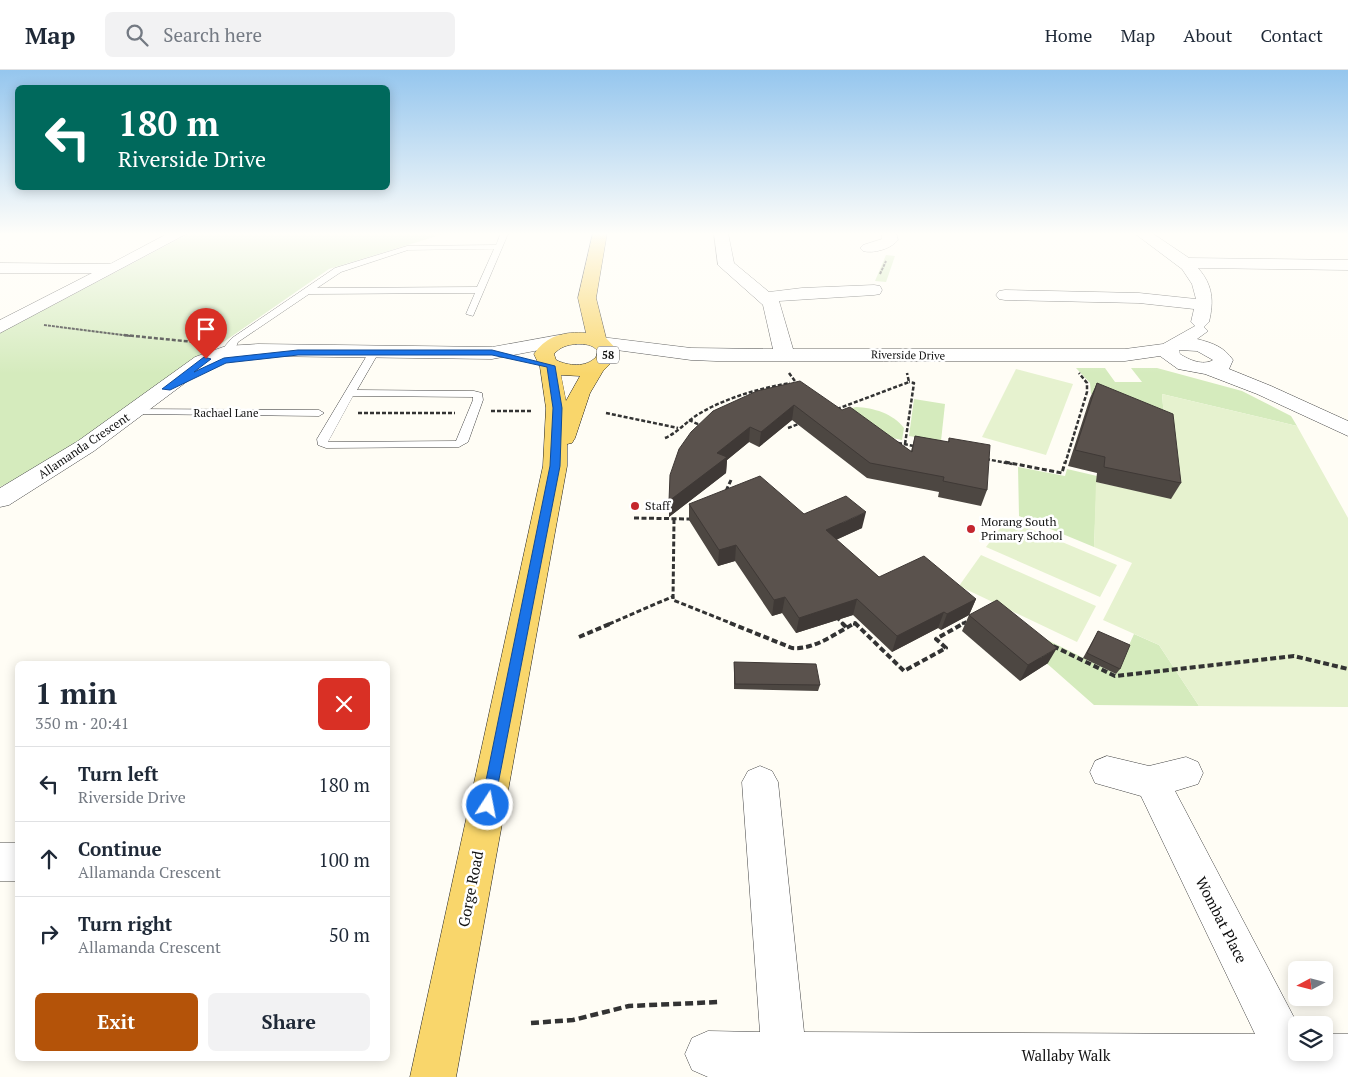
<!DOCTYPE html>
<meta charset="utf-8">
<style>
body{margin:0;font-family:"PT Serif",serif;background:#f2f2f3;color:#1f2937;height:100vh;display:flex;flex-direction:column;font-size:19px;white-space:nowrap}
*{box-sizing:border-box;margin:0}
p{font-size:16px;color:#747a83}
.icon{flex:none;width:28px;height:28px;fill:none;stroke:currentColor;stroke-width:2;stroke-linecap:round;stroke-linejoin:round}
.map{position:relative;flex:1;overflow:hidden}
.panel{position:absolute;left:15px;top:591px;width:375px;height:400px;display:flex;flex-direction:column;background:#fff;border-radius:8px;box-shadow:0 2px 12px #0003}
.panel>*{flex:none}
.guide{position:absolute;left:15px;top:15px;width:375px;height:105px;border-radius:8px;box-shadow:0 2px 12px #0003;background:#00695c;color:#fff;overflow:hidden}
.needle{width:32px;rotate:263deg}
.buttons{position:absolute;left:1288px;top:891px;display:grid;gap:10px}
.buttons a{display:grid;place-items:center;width:45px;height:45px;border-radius:8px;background:#fff;box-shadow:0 2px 12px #0003;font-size:25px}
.pin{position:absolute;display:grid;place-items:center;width:42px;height:42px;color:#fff;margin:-51px -21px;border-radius:50% 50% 50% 0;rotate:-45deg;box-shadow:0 0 5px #0007}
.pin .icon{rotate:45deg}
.me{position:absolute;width:55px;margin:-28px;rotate:11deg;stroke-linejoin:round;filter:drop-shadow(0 0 4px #0008)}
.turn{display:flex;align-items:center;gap:18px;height:105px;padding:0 20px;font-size:22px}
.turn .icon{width:65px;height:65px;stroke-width:2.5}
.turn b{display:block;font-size:35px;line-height:42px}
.round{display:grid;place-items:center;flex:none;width:52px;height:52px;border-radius:8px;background:#f2f2f3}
.head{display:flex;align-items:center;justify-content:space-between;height:85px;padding:0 20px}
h1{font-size:30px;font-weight:800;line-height:38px}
.primary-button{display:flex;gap:10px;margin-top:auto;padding:10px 20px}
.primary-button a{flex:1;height:58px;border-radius:8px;background:#b45309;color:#fff;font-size:20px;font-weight:800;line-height:58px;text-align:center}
.primary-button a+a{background:#f2f2f3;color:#1f2937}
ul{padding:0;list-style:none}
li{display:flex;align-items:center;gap:15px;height:75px;padding:0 20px;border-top:1px solid #e0e1e3}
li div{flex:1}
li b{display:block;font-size:19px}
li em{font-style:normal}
header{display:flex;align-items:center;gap:30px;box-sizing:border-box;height:70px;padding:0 25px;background:#fff;border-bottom:1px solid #e0e1e3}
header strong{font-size:24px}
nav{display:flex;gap:28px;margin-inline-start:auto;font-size:18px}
.search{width:350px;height:45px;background:#f2f2f3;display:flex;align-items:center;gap:12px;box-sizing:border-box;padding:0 18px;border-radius:8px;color:#747a83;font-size:19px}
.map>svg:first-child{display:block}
</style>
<header>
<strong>Map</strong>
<div class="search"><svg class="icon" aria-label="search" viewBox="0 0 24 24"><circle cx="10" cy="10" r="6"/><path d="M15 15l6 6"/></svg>Search here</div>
<nav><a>Home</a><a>Map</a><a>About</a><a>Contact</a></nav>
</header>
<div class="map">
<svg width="1348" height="1007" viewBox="0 0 1348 1007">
<rect width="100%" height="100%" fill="#fffdf5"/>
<!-- green -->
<g fill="#d5ebbd">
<path d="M190,163h257l-118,36 -280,194 -49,24v-154z"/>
<path d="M886,185l9,1 -9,26 -11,-1z"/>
<path d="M1076,298h29l10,14h27l-11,-14h26l85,23 49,25 6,10 -135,-32 3,35 -33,-18 -41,-17 -1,-11z"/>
<path d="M914,329l31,5 -4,37 -32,-5z"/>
<path d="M856,337c18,1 36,6 48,21l-2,12 -37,-8 -28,-20z"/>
<path d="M1018,397l47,9 2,-7 30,7 -3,71 -75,-31z"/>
<path d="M985,539l131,65 18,-40 25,11 40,61 -105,-1z"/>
</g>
<!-- pitch -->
<g fill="#e6f2cf">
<path d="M1016,299l57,15 -27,71 -64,-18z"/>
<path d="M1162,324l135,32 51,92v189l-149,-1 -40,-61 -56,-25 29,-57 -38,-16 2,-65 75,16z"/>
<path d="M1007,449l110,46 -17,32 -114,-50z"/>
<path d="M981,485l115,51 -19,36 -118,-56z"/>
</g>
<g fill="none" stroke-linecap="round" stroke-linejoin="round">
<defs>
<g id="service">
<path d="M501,163l7,1 -35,82 -7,-2 9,-21 -166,1 -71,48 -5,12 -8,-2v-6l7,-8 103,-70 72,-22 89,-1zM494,179l-17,38 -160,1 24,-16 67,-22z"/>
<path d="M374,279l5,3 -22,38 117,1 8,2 1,7 -15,42 -9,5 -133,1 -8,-3 -1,-6 52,-87zM353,326l120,1v3l-17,41 -128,1z"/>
<path d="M133,339l186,1 5,3 -5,3 -190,-2v-4z"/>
</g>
<g id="minor">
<path d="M169,163h19l-188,100v-13l92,-47h-92v-10l110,1z"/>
<path d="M714,163h14l6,30 35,29 33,-4 72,-3 6,1 2,4 -2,4 -6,1 -95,6 14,48h332l38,-5 32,-18 -4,-4 3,-13 -55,-6 -134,-3 -6,-1 -3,-4 3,-4 6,-1 134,3 57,6 -4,-15 -10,-15 -48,-36h18l37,25 159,2v10l-150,-2c15,17 16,33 11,54l-5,5 4,4 -11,8c16,4 27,8 36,21l-4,9 42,17 77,35v15l-91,-42 -52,-20 -27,-5 -18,-13 -35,5h-409l-25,-1 -97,-13 -2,-4 2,-4 7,-2 90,11 82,1 -10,-44 -45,-40zM1179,280l18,1 16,9c-10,6 -24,0 -33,-6z"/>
<path d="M882,163h14l2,7c-7,9 -25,14 -35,11l-3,-3 3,-3 19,-6z"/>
<path d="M1107,686l42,10 37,-9 12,5 5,11 -5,11 -23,7 123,234 -2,27h28v-18h24v43h-640l-16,-7 -7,-16 7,-16 16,-7 52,1 -18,-250 6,-11 12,-5 12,5 6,11 26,250 451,2 -114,-238 -46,-13 -5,-11 5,-11z"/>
<rect x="0" y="773" width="18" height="38"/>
</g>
<path id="tertiary" d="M559,265l7,2 2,4 -2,4 -74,14 -234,-3 -29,2 -20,7 -115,86 -85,54 -9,2v-19l78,-47 117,-84 31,-11 32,-2 234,3z"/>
<path id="primary" d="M593,163h14l-11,65 10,40 12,13 -3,8 -12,12 -13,22 -15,45 -3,5 -5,1v22l-111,611h-46l133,-611 3,-58 -6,-41 -6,-13c12,-18 31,-23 52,-21l-8,-35zM576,274c9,0 16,0 22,7l-2,6c-10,11 -28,9 -40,3l-2,-6c6,-7 13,-9 22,-10zM561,305l19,1 -14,25z"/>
</defs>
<!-- service casing -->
<use href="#service" stroke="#444" stroke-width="1"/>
<!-- minor casing -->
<use href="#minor" stroke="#444" stroke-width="1"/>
<!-- tertiary casing -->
<use href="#tertiary" stroke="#444" stroke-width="1"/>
<!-- primary casing -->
<use href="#primary" stroke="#222" stroke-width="1"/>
<!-- path-far4 -->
<g stroke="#333" stroke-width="2" stroke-dasharray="3 1" stroke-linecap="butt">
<path d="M880,204l6,-13"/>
<path d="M44,255l87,11"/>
</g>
<!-- path-far3 -->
<g stroke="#333" stroke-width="2.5" stroke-dasharray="4 2" stroke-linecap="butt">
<path d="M124,265l70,7"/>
<path d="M789,303l8,11"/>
<path d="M837,339l72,-27 -2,-9"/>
<path d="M491,341h42"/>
<path d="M358,343h97"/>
<path d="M606,343l72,15"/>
<path d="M689,350l13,6"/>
<path d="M788,358l13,-5"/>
<path d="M665,368c12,-5 21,-16 32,-23 28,-17 60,-26 93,-32"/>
<path d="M898,373l16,3"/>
<path d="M905,374l9,-61 -5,-1"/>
<path d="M986,389l26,5"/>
<path d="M1065,394l22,-72v-9l-8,-10"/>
</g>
<!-- path-far2 -->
<g stroke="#333" stroke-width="3" stroke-dasharray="5 2.5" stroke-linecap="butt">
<path d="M1005,392l57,11 3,-11"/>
<path d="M726,421l5,-11"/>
<path d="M634,448l57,1"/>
<path d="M674,449l-1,81 60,24"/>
<path d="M836,547l7,7"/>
<path d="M609,554l65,-28"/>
<path d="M853,554h3"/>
<path d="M962,554l7,-4"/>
</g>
<!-- path-far1 -->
<g stroke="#333" stroke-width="4" stroke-dasharray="6 3" stroke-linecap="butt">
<path d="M730,553l62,25c23,2 44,-15 63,-25l49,48 42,-23 -10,-9 28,-16"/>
<path d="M842,553l4,4"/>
<path d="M579,567l33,-14"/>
<path d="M1053,576l62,30 179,-20 54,13"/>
</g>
<!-- path -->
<path stroke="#333" stroke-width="4.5" stroke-dasharray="8 4" stroke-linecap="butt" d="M531,953l42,-3 56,-14 90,-4"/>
<!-- service -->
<use href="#service" fill="#fff" fill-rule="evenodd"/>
<!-- minor -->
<use href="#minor" fill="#fff" fill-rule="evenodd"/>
<!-- tertiary -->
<use href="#tertiary" fill="#fff" fill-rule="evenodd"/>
<!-- primary -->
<use href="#primary" fill="#f9d66b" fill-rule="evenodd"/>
</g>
<!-- wall -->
<g fill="#4d4742">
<path d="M1097,313l84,100 -10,16 -75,-17 1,-9 -29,-7 22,-68z"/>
<path d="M757,321l85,19 69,41 4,-15 33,6 1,-4 38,52 -6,16 -43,-9 1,-5 -72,-14 -75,-58 -33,27 -10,-5 -22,18 -1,13 -57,44z"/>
<path d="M689,434l115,10 58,14 -26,12 43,37 97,22 -7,16 -28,15 -3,-2 -46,24 -39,-37 -57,18 -14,-20 -10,3 -37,-55 -17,5 -29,-46z"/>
<path d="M969,545l79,48 -28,18 -58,-50z"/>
<path d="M1098,561l22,38 -4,5 -33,-16z"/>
<path d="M734,592l86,23 -2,6 -84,-2z"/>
</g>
<!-- shaded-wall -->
<g fill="#3f3936">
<path d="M794,335l-2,15 -33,27 2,-15z"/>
<path d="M750,357l-1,15 -22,18 -1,13 -57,44v-16l48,-48z"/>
<path d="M866,442l-4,16 -40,18 4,-16z"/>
<path d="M736,475l-1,16 -17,5 1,-16z"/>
<path d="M785,527l-3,16 -10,3 2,-16z"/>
<path d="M857,529l-4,16 -57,18 3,-15z"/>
<path d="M976,529l-7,16 -28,15 6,-16z"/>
<path d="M944,542l-6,16 -46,24 5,-16z"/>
<path d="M1057,578l-9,15 -28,18 8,-16z"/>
</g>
<!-- building -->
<g fill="#5a524d" stroke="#3f3936">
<path d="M800,311l42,29 8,-3 62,45 3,-16 34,6v-4l41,7 -3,45 -44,-9 1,-4 -74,-14 -76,-58 -33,27 -11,-5 -33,26 10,4 -58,44 1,-26 9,-26 12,-17 22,-21 44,-20z"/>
<path d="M1097,313l76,31 8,69 -77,-16 1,-10 -30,-7z"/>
<path d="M760,406l44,38 42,-18 20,16 -40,18 53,47 45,-21 52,43 -29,15 -3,-2 -47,24 -40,-37 -58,19 -14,-21 -11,3 -38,-55 -17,5 -30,-46z"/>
<path d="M997,530l60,48 -29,17 -59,-50z"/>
<path d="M1098,561l32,14 -10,24 -33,-16z"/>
<path d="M734,592l82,2 4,21 -85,-1z"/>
</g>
<!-- sky -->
<linearGradient id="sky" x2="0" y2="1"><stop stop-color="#95c6ee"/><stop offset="0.54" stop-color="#fffefa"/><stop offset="1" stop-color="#fffefa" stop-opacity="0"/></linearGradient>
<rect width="1348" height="304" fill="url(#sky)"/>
<!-- route -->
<path fill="#1a73e8" stroke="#114b97" d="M298,280h194l63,16 7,42 -2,58 -67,344 -5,2 -5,-2 -2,-5 69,-339 3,-58 -6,-41 -55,-12h-194l-72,8 -56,27 -8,-1 42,-32 7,2 -17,13 30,-14z"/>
<!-- markers -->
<g fill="#c4262e" stroke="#fff" stroke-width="2">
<circle cx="635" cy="436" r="5"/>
<circle cx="971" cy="459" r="5"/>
</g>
<g text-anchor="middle" stroke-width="5" stroke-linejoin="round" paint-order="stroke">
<!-- shield labels -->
<rect fill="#fff" stroke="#585858" stroke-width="1" x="597" y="276.5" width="22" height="17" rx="4"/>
<g font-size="11" font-weight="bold" fill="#111">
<text x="608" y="289">58</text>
</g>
<!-- far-street labels -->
<g font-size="11" fill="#111" stroke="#fff">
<text transform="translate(908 285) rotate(1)" y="4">Riverside Drive</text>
<text x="226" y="347">Rachael Lane</text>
</g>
<!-- street labels -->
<g font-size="12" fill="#111" stroke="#fff">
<text transform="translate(84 376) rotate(-34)" y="4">Allamanda Crescent</text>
</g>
<!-- poi labels -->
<g font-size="12" fill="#111" stroke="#fff" text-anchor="start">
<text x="645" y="440">Staff</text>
<text x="981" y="456">Morang South<tspan x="981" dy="14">Primary School</tspan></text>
</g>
<!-- near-street labels -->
<g font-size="15" fill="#111" stroke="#fff">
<text transform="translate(471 819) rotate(-79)" y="5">Gorge Road</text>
<text transform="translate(1221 850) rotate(63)" y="5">Wombat Place</text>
<text x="1066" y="991">Wallaby Walk</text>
</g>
</g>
</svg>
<div class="buttons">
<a><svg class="needle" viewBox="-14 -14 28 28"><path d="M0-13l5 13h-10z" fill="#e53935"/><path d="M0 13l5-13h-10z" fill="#747a83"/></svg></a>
<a><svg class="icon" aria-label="layers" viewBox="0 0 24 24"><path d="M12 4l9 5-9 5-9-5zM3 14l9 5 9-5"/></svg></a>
</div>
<div class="pin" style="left:206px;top:289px;background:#d93025"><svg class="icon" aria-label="arrive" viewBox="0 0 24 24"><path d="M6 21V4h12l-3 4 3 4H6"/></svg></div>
<svg class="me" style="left:488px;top:735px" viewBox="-20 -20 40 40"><circle r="17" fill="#1a73e8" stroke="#fff" stroke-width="3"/><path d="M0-11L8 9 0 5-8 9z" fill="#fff"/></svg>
<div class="guide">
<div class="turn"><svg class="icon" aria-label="left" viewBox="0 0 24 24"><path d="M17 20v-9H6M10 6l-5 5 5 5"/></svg><div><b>180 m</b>Riverside Drive</div></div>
</div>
<section class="panel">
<div class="head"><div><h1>1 min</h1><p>350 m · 20:41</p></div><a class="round" style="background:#d93025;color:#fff"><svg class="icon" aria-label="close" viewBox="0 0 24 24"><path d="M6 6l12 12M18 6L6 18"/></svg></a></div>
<ul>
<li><svg class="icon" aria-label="left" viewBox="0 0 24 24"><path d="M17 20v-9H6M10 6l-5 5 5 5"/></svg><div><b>Turn left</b><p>Riverside Drive</p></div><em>180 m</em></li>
<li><svg class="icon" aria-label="ahead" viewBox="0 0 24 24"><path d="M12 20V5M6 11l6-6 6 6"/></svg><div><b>Continue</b><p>Allamanda Crescent</p></div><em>100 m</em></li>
<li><svg class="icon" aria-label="right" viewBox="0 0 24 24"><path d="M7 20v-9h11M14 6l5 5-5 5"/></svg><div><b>Turn right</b><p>Allamanda Crescent</p></div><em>50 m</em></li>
</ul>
<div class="primary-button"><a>Exit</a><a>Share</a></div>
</section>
</div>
